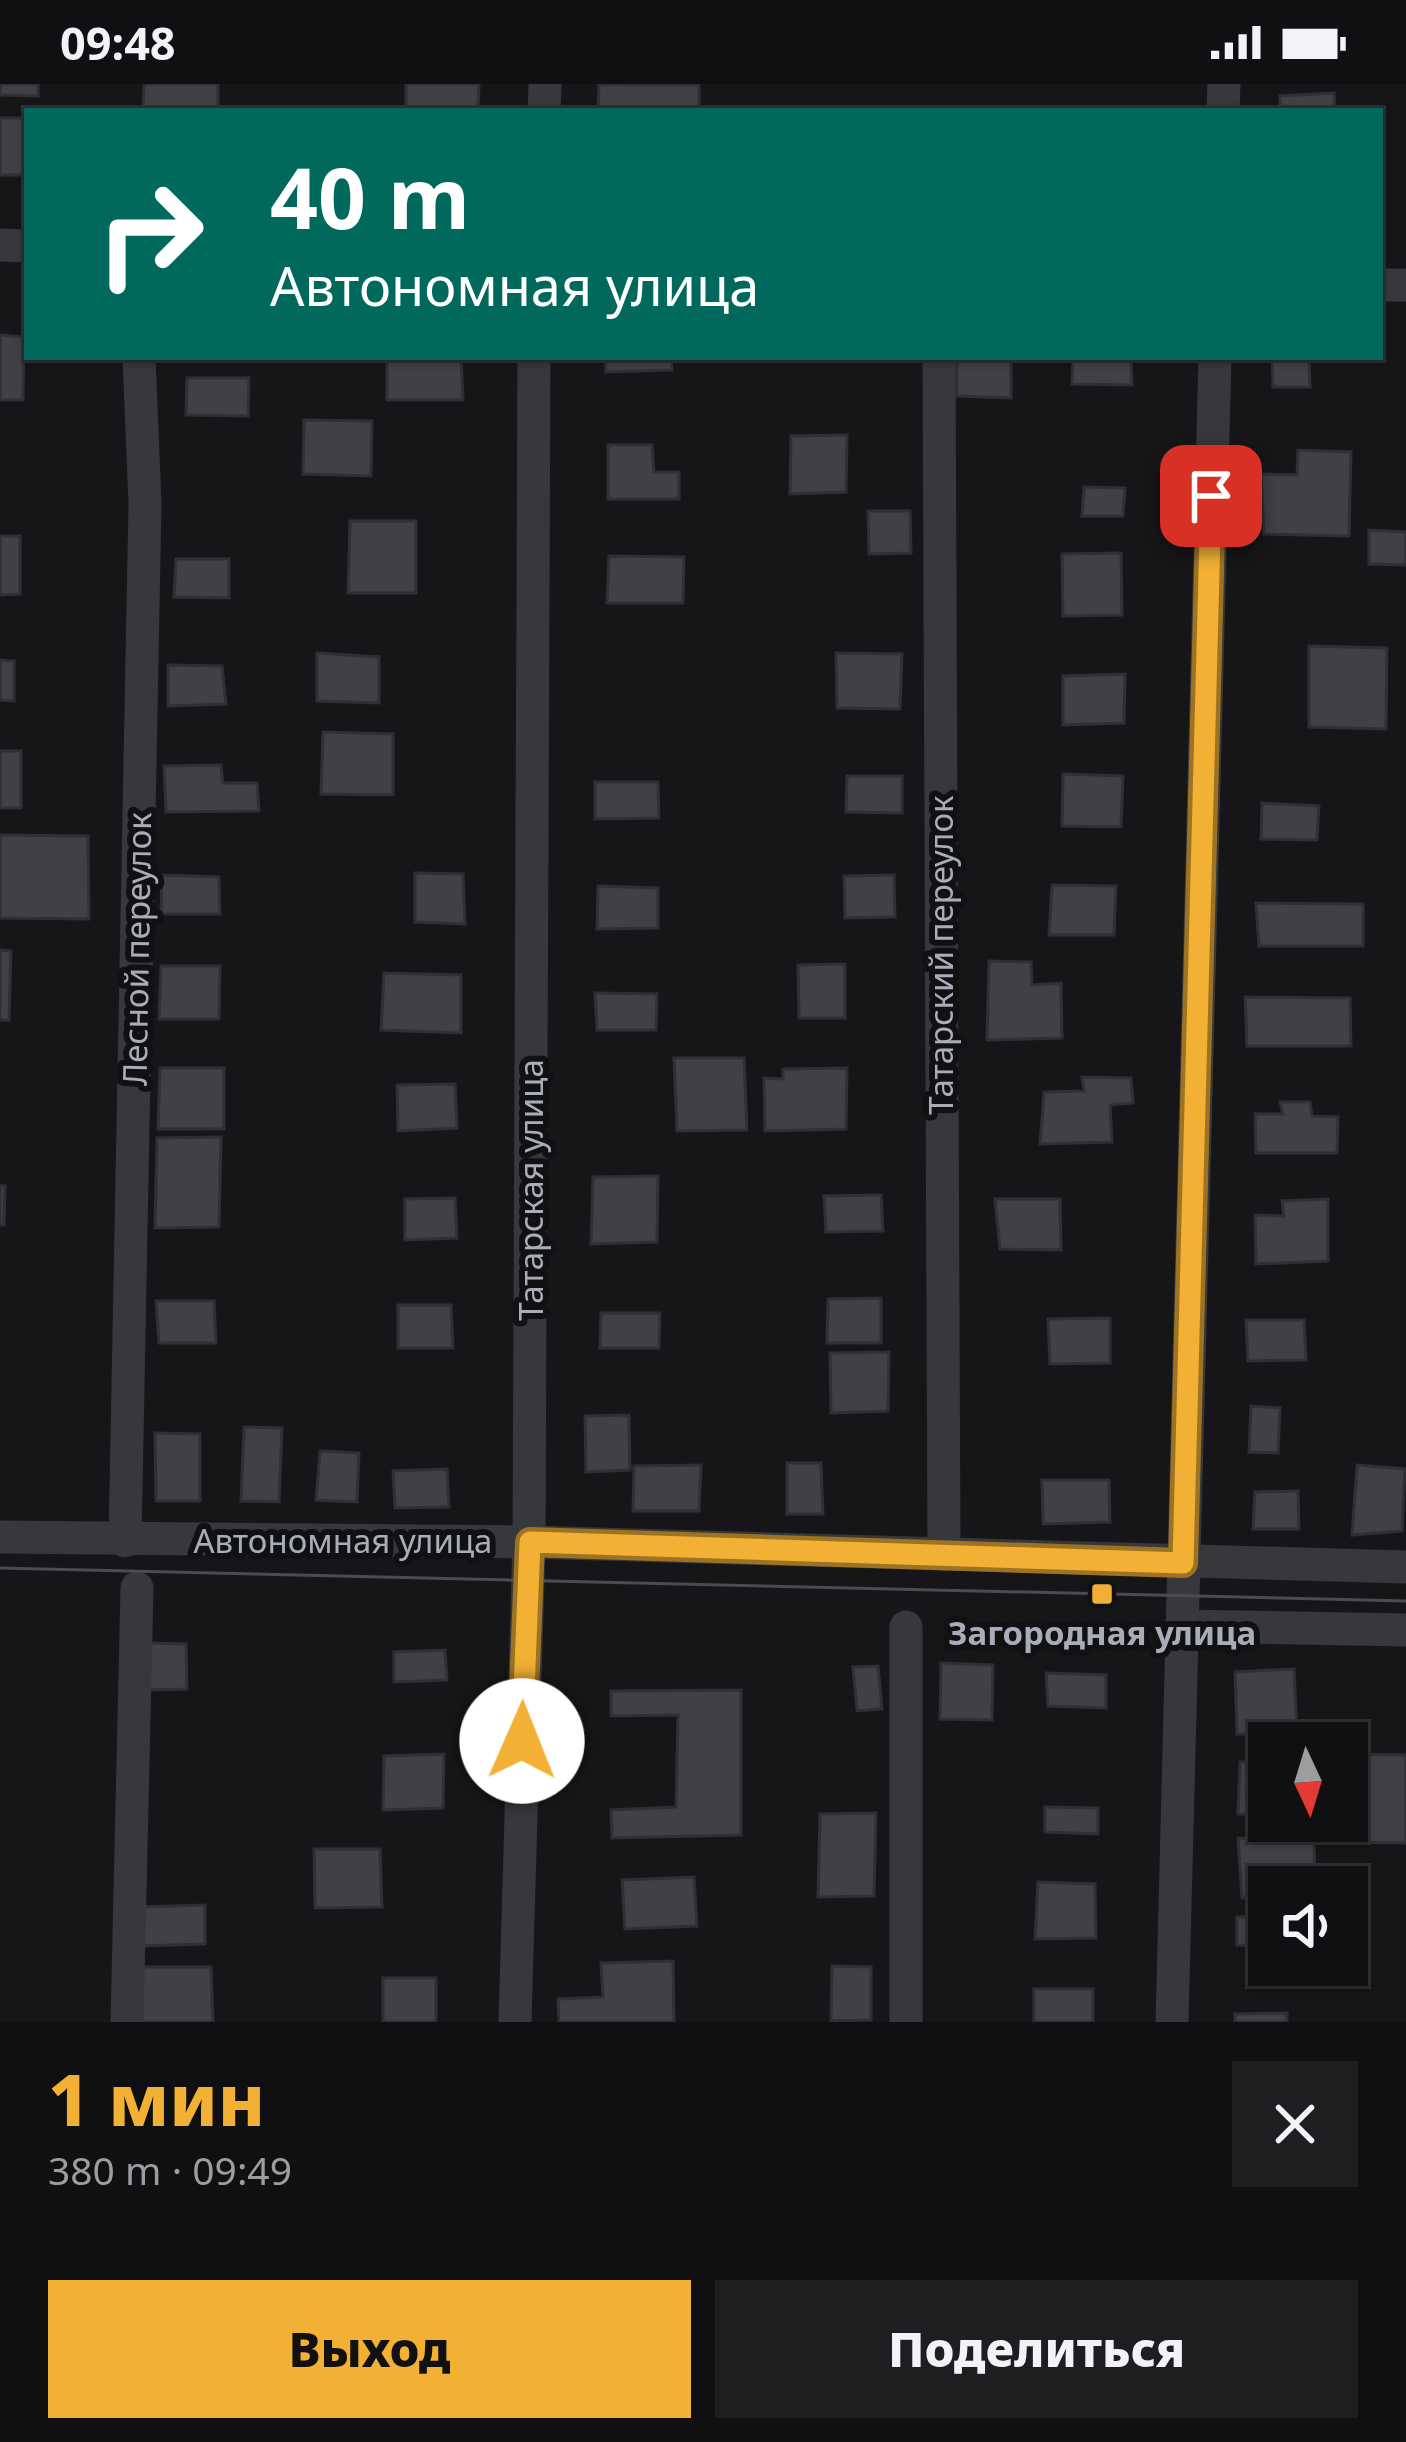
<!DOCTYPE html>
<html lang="ru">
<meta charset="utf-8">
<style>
body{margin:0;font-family:"Noto Sans",sans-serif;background:#1e1e20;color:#f1f3f6;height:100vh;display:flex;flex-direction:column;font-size:45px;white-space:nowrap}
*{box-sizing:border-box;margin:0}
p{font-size:39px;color:#9c9d9f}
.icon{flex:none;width:66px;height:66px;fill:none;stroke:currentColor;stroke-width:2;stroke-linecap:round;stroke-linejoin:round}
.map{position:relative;height:1938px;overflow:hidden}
.details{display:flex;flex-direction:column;background:#101012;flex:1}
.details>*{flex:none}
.hud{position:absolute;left:24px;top:24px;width:1359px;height:252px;border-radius:0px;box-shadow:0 3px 9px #0004,0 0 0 3px #303032;background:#00695c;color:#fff;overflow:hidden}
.needle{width:78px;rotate:176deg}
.fabs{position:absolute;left:1248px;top:1638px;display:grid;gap:24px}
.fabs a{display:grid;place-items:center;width:120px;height:120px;border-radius:0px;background:#101012;box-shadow:0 3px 9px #0004,0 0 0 3px #303032;font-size:60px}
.pin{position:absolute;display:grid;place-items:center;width:102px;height:102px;color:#fff;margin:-51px;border-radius:24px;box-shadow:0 6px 18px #0006}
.me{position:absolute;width:132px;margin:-66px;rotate:1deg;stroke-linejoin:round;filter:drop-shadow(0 0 9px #0008)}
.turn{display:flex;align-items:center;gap:42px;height:252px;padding:0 48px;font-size:54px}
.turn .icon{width:156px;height:156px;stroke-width:2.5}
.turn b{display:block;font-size:84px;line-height:102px}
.round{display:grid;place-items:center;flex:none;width:126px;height:126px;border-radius:0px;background:#1e1e20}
.overview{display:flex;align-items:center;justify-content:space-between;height:204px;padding:0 48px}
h1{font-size:72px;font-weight:800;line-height:90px;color:#f2b134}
.primary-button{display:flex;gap:24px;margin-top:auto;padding:24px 48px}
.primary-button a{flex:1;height:138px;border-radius:0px;background:#f2b134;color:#111;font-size:48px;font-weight:800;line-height:138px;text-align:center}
.primary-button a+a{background:#1e1e20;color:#f1f3f6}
.status{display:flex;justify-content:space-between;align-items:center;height:84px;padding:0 60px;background:#101012;direction:ltr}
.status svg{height:33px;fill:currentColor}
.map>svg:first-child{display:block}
</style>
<div class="status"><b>09:48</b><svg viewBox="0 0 49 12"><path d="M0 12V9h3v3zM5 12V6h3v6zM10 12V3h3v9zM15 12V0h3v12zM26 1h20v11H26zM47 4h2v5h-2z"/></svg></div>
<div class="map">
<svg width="1406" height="1938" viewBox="0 0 1406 1938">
<rect width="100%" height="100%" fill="#161618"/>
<!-- building -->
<g fill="#404145" stroke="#303034" stroke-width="3">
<path d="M0,0h38v12l-38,-1z"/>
<path d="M144,0h74v27h-75z"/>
<path d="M406,0h73l-1,27h-72z"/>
<path d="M599,0l100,1v26h-101z"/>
<path d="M1334,9l1,18h-55v-15z"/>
<rect x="0" y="34" width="26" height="57"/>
<path d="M0,251l24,2 -1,63h-23z"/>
<path d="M387,273h74l2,43h-76z"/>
<path d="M605,273h66l1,13 -66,2z"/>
<path d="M957,273h54v41l-54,-2z"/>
<path d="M1073,273h58l1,28 -60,-1z"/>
<path d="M1272,273h37l1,30h-37z"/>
<path d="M187,294h62l-1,38 -62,-1z"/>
<path d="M304,336l68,1 -1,55 -68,-2z"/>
<path d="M847,351l-1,57 -56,2 1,-58z"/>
<path d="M608,361h44l2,27h25v27h-71z"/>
<path d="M1298,366l53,2 -2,84 -85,-2 -3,-60 36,1z"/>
<path d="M1084,403l41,1 -2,28h-41z"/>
<path d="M868,427h42l1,42 -42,1z"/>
<path d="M350,437h66v72h-68z"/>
<path d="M1369,446l37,2v33l-37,-1z"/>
<path d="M0,452h20v58l-20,1z"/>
<path d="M1121,469l1,62 -59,1 -1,-62z"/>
<path d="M609,472l75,1 -1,46h-76z"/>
<path d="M176,475h53v39l-55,-1z"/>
<path d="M1309,562l78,2 -1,81 -77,-2z"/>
<path d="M317,569l62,4v46l-62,-2z"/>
<path d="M836,569l66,1 -2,55 -63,-1z"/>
<path d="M0,576l14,1v40l-14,-1z"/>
<path d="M168,581l54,1 4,38 -58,2z"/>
<path d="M1125,590l-1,49 -61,2v-49z"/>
<path d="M323,648l70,2v61l-72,-1z"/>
<rect x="0" y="667" width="21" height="57"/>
<path d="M221,681l2,18h34l2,28 -93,1 -2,-46z"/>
<path d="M1063,690l60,2 -2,51 -59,-1z"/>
<path d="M847,692h55v37l-56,-1z"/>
<path d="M595,698h63l1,36 -64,1z"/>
<path d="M1262,719l57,3 -2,34 -56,-1z"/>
<path d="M0,751l88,1 1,83 -89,-1z"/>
<path d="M415,789l48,1 2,50 -50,-2z"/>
<path d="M162,791l57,2 1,37h-59z"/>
<path d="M894,791l1,42 -50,1 -1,-42z"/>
<path d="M1052,801l64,1 -2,49h-65z"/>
<path d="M598,802l60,2v40l-61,1z"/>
<path d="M1256,819l107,1v42h-104z"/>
<path d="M0,866l11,1 -2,69h-9z"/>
<path d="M989,877l42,1 1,23 29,-2 1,55 -75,2z"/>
<path d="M845,880v54h-46l-1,-53z"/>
<path d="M161,882h59l-1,53h-60z"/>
<path d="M384,889l77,2v58l-80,-3z"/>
<path d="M595,909l62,1 -1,36h-59z"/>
<path d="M1245,913l105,1 1,48h-104z"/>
<path d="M674,974h70l3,72 -70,1z"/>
<path d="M160,984h64v61h-66z"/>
<path d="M847,984l-1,61 -81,2 -1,-53 19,1v-10z"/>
<path d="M1082,993l49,1 2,25 -23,2 2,37 -72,2 4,-52 40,-1z"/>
<path d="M455,1000l2,44 -59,3 -1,-46z"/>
<path d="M1280,1018h30l2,14 26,1 -1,36h-81l-1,-39h28z"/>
<path d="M221,1053l-2,90 -64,1 2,-90z"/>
<path d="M658,1092l-1,66 -66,2 2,-67z"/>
<path d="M0,1102h5l-1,39h-4z"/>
<path d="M881,1111l2,36 -57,1 -2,-36z"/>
<path d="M455,1114l2,40 -52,2v-41z"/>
<path d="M995,1115h65l1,51 -61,-1z"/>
<path d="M1328,1115v62l-72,3 -1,-49 29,1 -2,-15z"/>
<path d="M881,1214v45h-54l1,-44z"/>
<path d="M156,1217h58l2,42h-57z"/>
<path d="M398,1221h53l2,43h-55z"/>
<path d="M601,1229h59l-1,35h-59z"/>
<path d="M1110,1234v45l-60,1 -2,-45z"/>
<path d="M1246,1236h58l2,40 -58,1z"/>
<path d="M889,1268l-1,59 -57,2 -1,-60z"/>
<path d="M1251,1322l29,2 -2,45 -29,-1z"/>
<path d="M629,1331l1,55 -44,2 -1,-56z"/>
<path d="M244,1343l38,1 -3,74 -38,-1z"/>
<path d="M155,1349l45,1v67h-44z"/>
<path d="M320,1367l39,2 -2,49 -41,-2z"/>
<path d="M787,1379h34l2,51h-36z"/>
<path d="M701,1381l-2,46h-66l1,-45z"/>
<path d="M1357,1381l48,4 -3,62 -50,4z"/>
<path d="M447,1385l2,38 -54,1 -2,-37z"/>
<path d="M1042,1396h67l1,42 -67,2z"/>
<path d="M1298,1407l1,38h-46l2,-37z"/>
<path d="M145,1559l41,1 1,45 -42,1z"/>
<path d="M445,1566l2,30 -53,2v-30z"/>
<path d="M941,1579l52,2 -1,55 -52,-1z"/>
<path d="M878,1582l4,43 -25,2 -4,-44z"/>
<path d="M1294,1585l3,64 -60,1 -2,-62z"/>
<path d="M1046,1589l60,2v33l-58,-2z"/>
<path d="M741,1606v145l-129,3 -1,-28 65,-3 2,-92 -67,1v-25z"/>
<path d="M444,1670l-1,54 -60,2 1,-54z"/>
<path d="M1347,1670l59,1v88l-64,-1 1,-21h4z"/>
<path d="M1240,1678h29v52h-31z"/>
<path d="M1045,1723l53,1v26l-53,-2z"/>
<path d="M876,1729l-2,83 -56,1 2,-83z"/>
<path d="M1238,1754l76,4 1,45h-46v11h-27z"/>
<path d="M314,1765h66l2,58 -67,1z"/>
<path d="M694,1793l3,49 -72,3 -3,-49z"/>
<path d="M1038,1798l57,2 1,54 -61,1z"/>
<path d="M205,1821v39l-66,2 -1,-39z"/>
<path d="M1237,1833h32v29l-32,-1z"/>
<path d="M673,1877l1,61h-115l-1,-23 45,-2 -2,-34z"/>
<path d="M832,1882l39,1v53l-40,1z"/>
<path d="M142,1883h69l2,55h-71z"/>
<rect x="383" y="1894" width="53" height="44"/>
<rect x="1034" y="1905" width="59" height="33"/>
<path d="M1287,1929v9h-52v-8z"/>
</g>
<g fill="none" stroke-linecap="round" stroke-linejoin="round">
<!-- minor -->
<g stroke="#37383d" stroke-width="33">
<path d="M544,27l1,-27"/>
<path d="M1223,27l1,-27"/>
<path d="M0,161l27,1"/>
<path d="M1380,201h26"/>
<path d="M939,273l5,1197"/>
<path d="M0,1453l529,5 877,25"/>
<path d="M125,1457l20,-1038 -6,-146"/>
<path d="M1181,1542l225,4"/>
<path d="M127,1938l10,-434"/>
<path d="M515,1938l14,-480 5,-1185"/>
<path d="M906,1938v-395"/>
<path d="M1172,1938l43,-1665"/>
</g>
<!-- tram -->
<path stroke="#4a4c52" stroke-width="3" d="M0,1484l1406,33"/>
</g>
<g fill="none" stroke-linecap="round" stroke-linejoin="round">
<defs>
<path id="route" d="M522,1657l8,-199 653,21 28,-1067"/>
</defs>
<!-- route casing -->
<use href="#route" stroke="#9d7322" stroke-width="30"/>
<!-- route -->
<use href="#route" stroke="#f2b134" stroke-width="21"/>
</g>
<!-- markers -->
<rect fill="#f2b134" stroke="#111113" stroke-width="4.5" x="1090" y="1498" width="24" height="24" rx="6"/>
<g text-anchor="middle" stroke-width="12" stroke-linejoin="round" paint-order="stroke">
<!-- street labels -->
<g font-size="33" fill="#a8adb8" stroke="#111113">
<text transform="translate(137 865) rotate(-89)" y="12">Лесной переулок</text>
<text transform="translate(941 871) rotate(-90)" y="12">Татарский переулок</text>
<text transform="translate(531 1106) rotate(-90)" y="12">Татарская улица</text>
<text x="343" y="1469">Автономная улица</text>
</g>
<!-- poi labels -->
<g font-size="33" font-weight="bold" fill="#a8adb8" stroke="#111113">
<text x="1102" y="1561">Загородная улица</text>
</g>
</g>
</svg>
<div class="fabs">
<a><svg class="needle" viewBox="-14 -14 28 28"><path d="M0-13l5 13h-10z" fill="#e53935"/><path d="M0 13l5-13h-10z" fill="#9c9d9f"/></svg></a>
<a><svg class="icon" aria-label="sound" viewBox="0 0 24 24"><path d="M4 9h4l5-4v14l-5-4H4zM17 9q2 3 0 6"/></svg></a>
</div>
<div class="pin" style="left:1211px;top:412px;background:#d93025"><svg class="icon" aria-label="arrive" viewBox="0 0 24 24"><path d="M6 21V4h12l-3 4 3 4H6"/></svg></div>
<svg class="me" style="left:522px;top:1657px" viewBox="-20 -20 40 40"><circle r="19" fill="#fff"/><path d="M0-13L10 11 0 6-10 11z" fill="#f2b134"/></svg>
<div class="hud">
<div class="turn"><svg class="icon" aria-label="right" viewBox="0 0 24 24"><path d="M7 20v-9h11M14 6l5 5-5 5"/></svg><div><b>40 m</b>Автономная улица</div></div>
</div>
</div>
<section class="details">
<div class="overview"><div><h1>1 мин</h1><p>380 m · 09:49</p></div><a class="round"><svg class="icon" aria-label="close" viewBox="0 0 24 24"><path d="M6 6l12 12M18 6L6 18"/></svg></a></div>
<div class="primary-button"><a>Выход</a><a>Поделиться</a></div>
</section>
